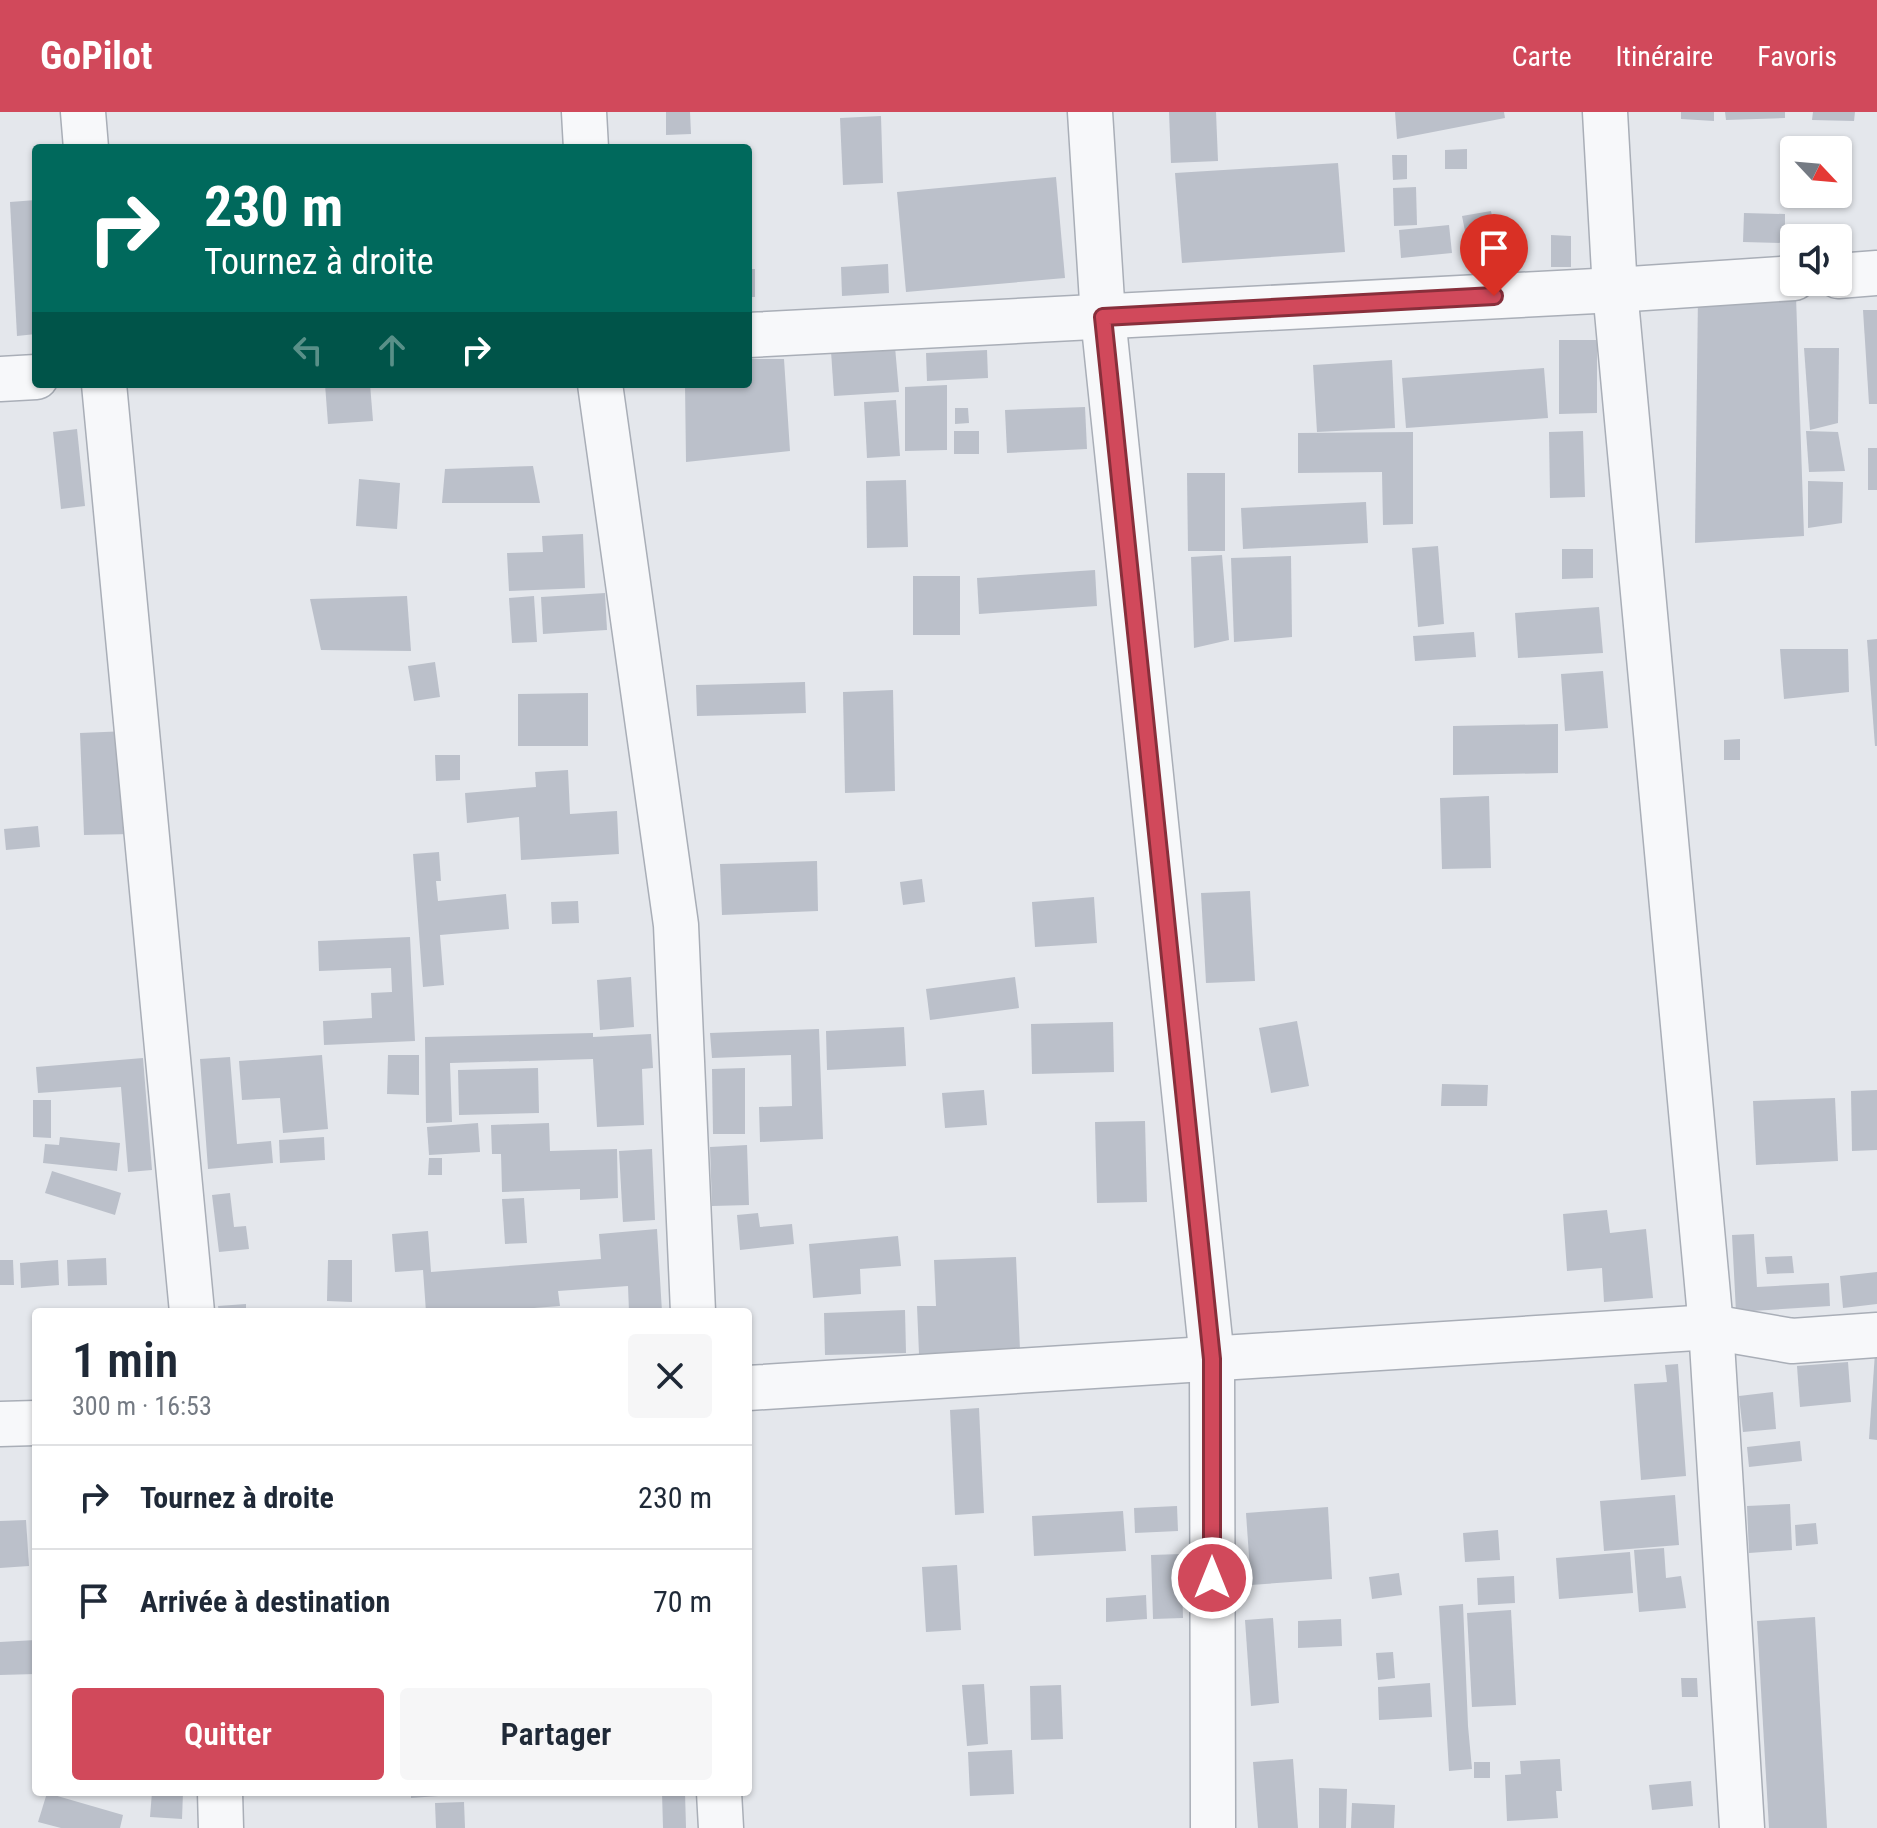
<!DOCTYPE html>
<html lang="fr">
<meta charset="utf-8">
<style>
body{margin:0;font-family:"Roboto Condensed",sans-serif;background:#f6f6f7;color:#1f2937;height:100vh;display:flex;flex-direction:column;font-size:30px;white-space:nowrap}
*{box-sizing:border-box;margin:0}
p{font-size:26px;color:#747a83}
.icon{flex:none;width:44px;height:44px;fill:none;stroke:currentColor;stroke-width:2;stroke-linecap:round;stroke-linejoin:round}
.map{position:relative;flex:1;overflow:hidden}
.drawer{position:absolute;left:32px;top:1196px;width:720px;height:488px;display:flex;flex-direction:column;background:#fff;border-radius:8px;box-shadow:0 2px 6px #0004}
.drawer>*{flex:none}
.guide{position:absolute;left:32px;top:32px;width:720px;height:244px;border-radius:8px;box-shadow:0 2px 6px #0004;background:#00695c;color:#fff;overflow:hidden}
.needle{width:52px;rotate:116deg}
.controls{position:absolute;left:1780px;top:24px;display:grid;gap:16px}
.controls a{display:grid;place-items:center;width:72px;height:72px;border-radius:8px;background:#fff;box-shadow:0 2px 6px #0004;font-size:40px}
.pin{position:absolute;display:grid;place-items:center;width:68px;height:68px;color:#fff;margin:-82px -34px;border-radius:50% 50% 50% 0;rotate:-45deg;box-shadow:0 0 8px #0007}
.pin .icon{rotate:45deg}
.me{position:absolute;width:88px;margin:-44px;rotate:0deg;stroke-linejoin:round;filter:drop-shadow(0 0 6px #0008)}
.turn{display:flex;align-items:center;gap:28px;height:168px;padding:0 40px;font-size:36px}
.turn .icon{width:104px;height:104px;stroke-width:2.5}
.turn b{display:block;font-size:56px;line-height:68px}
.lanes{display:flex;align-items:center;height:76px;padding:0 40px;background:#0003;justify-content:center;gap:40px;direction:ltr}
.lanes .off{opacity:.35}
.round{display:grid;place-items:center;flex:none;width:84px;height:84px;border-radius:8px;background:#f6f6f7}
.overview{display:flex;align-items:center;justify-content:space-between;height:136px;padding:0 40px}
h1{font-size:48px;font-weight:600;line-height:60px}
.primary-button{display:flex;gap:16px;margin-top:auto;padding:16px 40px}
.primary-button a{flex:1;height:92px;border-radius:8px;background:#d1495b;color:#fff;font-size:32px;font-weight:600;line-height:92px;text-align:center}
.primary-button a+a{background:#f6f6f7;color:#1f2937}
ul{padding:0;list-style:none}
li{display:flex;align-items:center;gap:24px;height:104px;padding:0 40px;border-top:2px solid #e0e1e3}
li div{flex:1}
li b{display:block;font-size:30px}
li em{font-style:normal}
header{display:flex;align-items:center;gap:48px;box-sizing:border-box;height:112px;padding:0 40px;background:#d1495b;color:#fff}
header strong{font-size:38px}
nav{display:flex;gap:44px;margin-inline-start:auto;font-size:28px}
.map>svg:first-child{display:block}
</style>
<header>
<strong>GoPilot</strong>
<nav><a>Carte</a><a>Itinéraire</a><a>Favoris</a></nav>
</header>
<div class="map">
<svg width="1877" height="1716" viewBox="0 0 1877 1716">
<rect width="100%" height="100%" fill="#e4e7ec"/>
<!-- building -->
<g fill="#bbc0ca">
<path d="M666,0h24l1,22 -25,1z"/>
<path d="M1169,0h47l2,49 -47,2z"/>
<path d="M1395,0h109l1,6 -108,21z"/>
<path d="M1681,0h33v9l-33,-2z"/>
<path d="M1725,0h60v6l-59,2z"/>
<path d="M1813,0h42l-1,9 -42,-1z"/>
<path d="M881,4l2,67 -40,2 -3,-67z"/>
<path d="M1467,37v20h-22v-19z"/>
<path d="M1392,43h15v24l-14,1z"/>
<path d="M1338,51l7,89 -163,11 -7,-90z"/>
<path d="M1056,65l9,101 -159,14 -9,-100z"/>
<path d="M1416,75l1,38 -23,1 -1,-38z"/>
<path d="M36,88v134l-19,2 -7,-134z"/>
<path d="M1491,99l4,21 -29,4 -4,-20z"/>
<path d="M1744,101l41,1v29l-42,-1z"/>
<path d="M1449,113l3,28 -51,5 -2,-28z"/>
<path d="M1551,123l20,1v31h-20z"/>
<path d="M888,152l1,29 -47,3 -1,-29z"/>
<rect x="748" y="157" width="7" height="28"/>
<path d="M1698,182l98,2 8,240 -109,7z"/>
<path d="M1863,198h14v94h-8z"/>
<path d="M1559,228h38v73l-38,1z"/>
<path d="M895,235l4,45 -65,4 -3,-45z"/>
<path d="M1804,236h35l-1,75 -28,7z"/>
<path d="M987,238l1,28 -61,3 -1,-28z"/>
<path d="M748,247h36l6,92 -104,11 -1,-78h63z"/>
<path d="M1392,248l3,68 -78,4 -4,-67z"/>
<path d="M1544,256l4,50 -142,10 -4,-50z"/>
<path d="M325,272h45l3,37 -45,3z"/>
<path d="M947,273v65l-42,1v-64z"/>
<path d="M896,288l4,56 -33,2 -3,-56z"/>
<path d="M1085,295l2,42 -80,4 -2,-43z"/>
<path d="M955,296h13l1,15 -14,1z"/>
<path d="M77,317l8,77 -24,3 -8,-77z"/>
<rect x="954" y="319" width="25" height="23"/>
<path d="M1583,319l2,66 -35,1 -1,-66z"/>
<path d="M1806,319l32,1 7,39 -36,1z"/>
<path d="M1413,320v92l-30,1 -1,-53 -84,1v-40z"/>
<rect x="1868" y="336" width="9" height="42"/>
<path d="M533,354l7,37h-98l3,-34z"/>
<path d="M1187,361h38v78h-37z"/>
<path d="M359,367l41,4 -3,46 -41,-3z"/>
<path d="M906,368l2,67 -41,1 -1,-67z"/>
<path d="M1808,369l35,1 -1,41 -34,5z"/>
<path d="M1366,390l2,41 -125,6 -2,-41z"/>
<path d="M583,422l2,54 -76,3 -2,-38 36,-1 -1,-16z"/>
<path d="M1438,434l6,78 -26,3 -6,-79z"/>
<path d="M1562,437h31v29l-31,1z"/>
<path d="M1222,443l7,85 -35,8 -3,-91z"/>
<path d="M1291,444l1,81 -58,5 -3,-84z"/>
<path d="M1095,458l2,36 -118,8 -2,-36z"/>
<rect x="913" y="464" width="47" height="59"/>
<path d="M605,481l2,37 -64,4 -2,-37z"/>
<path d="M407,484l4,55 -90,-1 -11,-51z"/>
<path d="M534,484l3,46 -25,1 -3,-45z"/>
<path d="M1599,495l4,46 -85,5 -3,-45z"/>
<path d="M1474,520l2,25 -61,4 -2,-25z"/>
<path d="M1877,527v107h-2l-8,-106z"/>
<path d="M1780,537h68l1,43 -65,7z"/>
<path d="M435,550l5,35 -26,4 -6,-35z"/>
<path d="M1603,559l5,57 -43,3 -4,-57z"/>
<path d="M805,570l1,31 -109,3 -1,-31z"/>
<path d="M893,578l2,101 -50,2 -2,-101z"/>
<path d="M588,581v53h-70v-52z"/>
<path d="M1558,612v49l-105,2v-49z"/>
<path d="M128,619l4,103 -48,1 -4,-102z"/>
<path d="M1740,627v21h-16v-20z"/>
<path d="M435,643h25v25l-24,1z"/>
<path d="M568,658l2,44 47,-3 2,43 -98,6 -2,-43 -52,6 -2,-30 71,-6 -1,-15z"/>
<path d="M1489,684l2,72 -49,1 -2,-71z"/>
<path d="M38,714l2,21 -34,3 -2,-21z"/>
<path d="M439,740l2,29h-5l2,20 68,-7 3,35 -69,6 4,50 -21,2 -10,-133z"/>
<path d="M817,749l1,50 -96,4 -2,-51z"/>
<path d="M922,767l3,23 -22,3 -3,-23z"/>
<path d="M1250,779l5,90 -49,2 -5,-90z"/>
<path d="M1094,785l3,46 -62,4 -3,-45z"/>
<path d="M578,789l1,22 -27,1 -1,-22z"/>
<path d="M410,825l5,104 -91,4 -1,-24 49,-3 -1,-25 21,-1 -1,-24 -72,3 -1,-30z"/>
<path d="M631,865l3,50 -34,3 -3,-50z"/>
<path d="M1015,865l4,31 -89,12 -4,-31z"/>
<path d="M1297,909l12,65 -38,7 -12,-65z"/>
<path d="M1113,910l1,50 -82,2 -1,-50z"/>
<path d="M904,915l2,39 -79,4 -1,-39z"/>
<path d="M819,917l4,110 -63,3 -1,-35 33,-1 -1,-51 -79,3 -2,-25z"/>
<path d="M593,921v4l58,-3 2,34 -11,1 2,56 -47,2 -4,-68 -143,4 2,59 -26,1 -1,-86z"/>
<path d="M322,943l6,74 -45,4 -3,-35 -38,2 -3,-39z"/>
<path d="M388,943h31v40l-32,-1z"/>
<path d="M230,945l7,87 34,-3 2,22 -65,6 -8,-110z"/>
<path d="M143,946l9,112 -24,2 -7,-85 -83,6 -2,-26z"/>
<path d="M538,956l1,45 -80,2 -1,-45z"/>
<path d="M745,956v66h-32l-1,-65z"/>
<path d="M1442,972l46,1 -1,21h-46z"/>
<path d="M984,978l3,35 -42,3 -3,-35z"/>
<path d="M1877,978v60l-25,1 -1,-60z"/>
<path d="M1835,986l3,63 -82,4 -3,-64z"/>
<path d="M33,988h18v38l-18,-1z"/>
<path d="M1145,1009l2,81 -50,1 -2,-81z"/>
<path d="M478,1011l2,29 -51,3 -2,-28z"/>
<path d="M549,1011l1,28 67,-2 1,49 -38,2v-11l-78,3 -1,-38h-9l-1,-29z"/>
<path d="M60,1025l60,6 -3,28 -74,-8 2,-19 14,1z"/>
<path d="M324,1025l1,23 -45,3 -1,-23z"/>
<path d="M747,1033l2,60 -37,1 -2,-59z"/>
<path d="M652,1037l3,71 -32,2 -4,-71z"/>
<path d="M429,1046h13v17h-14z"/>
<path d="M52,1059l69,22 -6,22 -70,-22z"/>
<path d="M230,1081l4,34 12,-1 3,23 -30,3 -7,-57z"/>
<path d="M524,1086l3,45 -22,1 -3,-45z"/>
<path d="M1607,1098l3,23 36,-4 7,69 -49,4 -2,-34 -35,3 -4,-57z"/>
<path d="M758,1101l2,14 32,-3 2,20 -54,6 -3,-35z"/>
<path d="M657,1117l5,83h-33l-1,-26 -70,5 2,15 -76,6h-58l-3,-42 -28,2 -3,-38 36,-3 3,41 170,-13 -2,-25z"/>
<path d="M1754,1122l3,53 72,-4 1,23 -94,6 -4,-77z"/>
<path d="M898,1124l3,30 -41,3 1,25 -48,4 -4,-54z"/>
<path d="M1792,1144l2,17 -27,1 -2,-17z"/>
<path d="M1016,1145l4,93 -101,4 -2,-48h19l-2,-46z"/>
<path d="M106,1146l1,27 -39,1 -1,-26z"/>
<path d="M0,1148h13l1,25h-14z"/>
<path d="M58,1148l1,25 -38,3 -1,-25z"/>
<path d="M328,1148h24v42l-25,-1z"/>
<path d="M1877,1160v32l-34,4 -3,-32z"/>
<path d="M246,1192v8h-27l-1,-6z"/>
<path d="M905,1198l1,43 -81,2 -1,-42z"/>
<path d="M1875,1241h2v87l-8,-1z"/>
<path d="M1848,1250l3,40 -51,5 -3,-41z"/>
<path d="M1678,1252l8,112 -45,4 -7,-96 33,-2 -2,-17z"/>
<path d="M1773,1280l3,37 -33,3 -4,-36z"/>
<path d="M979,1296l5,105 -29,2 -5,-105z"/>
<path d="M1800,1329l2,20 -53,6 -2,-20z"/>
<path d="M1675,1383l4,50 -75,6 -4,-50z"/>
<path d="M1790,1392l2,46 -43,3 -2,-47z"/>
<path d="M1177,1394l1,25 -43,2 -1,-25z"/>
<path d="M1328,1395l4,72 -81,6 -5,-72z"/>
<path d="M1123,1399l3,40 -92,5 -2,-40z"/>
<path d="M26,1408l3,46 -29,2v-47z"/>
<path d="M1816,1411l2,21 -22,2 -1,-21z"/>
<path d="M1498,1418l2,30 -35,2 -2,-29z"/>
<path d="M1664,1436l2,30 15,-2 5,32 -47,4 -5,-62z"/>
<path d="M1630,1440l3,41 -74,6 -3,-41z"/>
<path d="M1181,1442l2,64 -30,1 -2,-64z"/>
<path d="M957,1453l4,65 -35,2 -4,-65z"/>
<path d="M1399,1461l3,22 -30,4 -3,-22z"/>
<path d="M1514,1464l1,27 -37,2 -1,-27z"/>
<path d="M1146,1483l1,24 -41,3v-24z"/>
<path d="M1463,1492l5,122 4,43 -23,2 -10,-165z"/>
<path d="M1511,1498l5,95 -44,2 -5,-94z"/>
<path d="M1815,1505l12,211h-58l-12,-207z"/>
<path d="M1273,1506l6,85 -28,3 -6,-86z"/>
<path d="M1341,1507l1,27 -44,2v-27z"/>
<path d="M36,1528v34l-36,1v-33z"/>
<path d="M1393,1540l2,26 -17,2 -2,-27z"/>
<path d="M1681,1566h16l1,19h-16z"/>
<path d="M1430,1571l2,34 -53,3 -1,-33z"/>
<path d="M984,1572l4,60 -21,2 -5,-61z"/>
<path d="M1061,1573l2,54 -32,1 -1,-54z"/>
<path d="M1012,1638l2,44 -44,2 -2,-44z"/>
<path d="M1293,1647l5,69h-40l-5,-66z"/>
<path d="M1560,1647l2,32h-6l2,27 -51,3 -2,-46 16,-1 -1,-13z"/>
<rect x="1474" y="1650" width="16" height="16"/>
<path d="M1691,1669l2,25 -41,4 -3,-25z"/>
<path d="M1319,1676l28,1 -1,39h-27z"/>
<path d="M152,1680h31l-1,27 -32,-2z"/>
<path d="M411,1680h41v3l-41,3z"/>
<path d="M662,1680h23l1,36h-23z"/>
<path d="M47,1681l76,22 -3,13h-59l-23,-6z"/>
<path d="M464,1690l1,26h-29l-1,-25z"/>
<path d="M1352,1691l43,2 -1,23h-43z"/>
</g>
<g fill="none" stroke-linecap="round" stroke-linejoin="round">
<defs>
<g id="street">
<path d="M83,0l3,36"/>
<path d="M584,0l2,36"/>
<path d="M1090,0l13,205 109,1042 1,469"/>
<path d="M1605,0l10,178 96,1037 31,501"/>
<path d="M1838,164l39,-3"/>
<path d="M748,223l867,-45 179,-12"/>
<path d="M0,267l36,-2"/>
<path d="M104,272l88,928"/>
<path d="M600,272l76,541 17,387"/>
<path d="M748,1276l963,-61 81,14 85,-6"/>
<path d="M0,1312l36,-1"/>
<path d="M220,1680l1,36"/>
<path d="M719,1680l2,36"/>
</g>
</defs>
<!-- street casing -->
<use href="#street" stroke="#a9aeb7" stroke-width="47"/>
<!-- street -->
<use href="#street" stroke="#f7f8fa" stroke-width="44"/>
</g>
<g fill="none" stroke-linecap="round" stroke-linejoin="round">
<defs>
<path id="route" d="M1212,1466v-219l-109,-1042 391,-21"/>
</defs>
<!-- route casing -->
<use href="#route" stroke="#882f3b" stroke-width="20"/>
<!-- route -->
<use href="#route" stroke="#d1495b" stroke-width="14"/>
</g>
</svg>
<div class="controls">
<a><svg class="needle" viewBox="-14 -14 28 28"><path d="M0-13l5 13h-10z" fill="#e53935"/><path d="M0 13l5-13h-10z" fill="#747a83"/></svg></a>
<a><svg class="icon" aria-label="sound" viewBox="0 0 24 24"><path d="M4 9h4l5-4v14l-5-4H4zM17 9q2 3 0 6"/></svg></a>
</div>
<div class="pin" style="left:1494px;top:184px;background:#d93025"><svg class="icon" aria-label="arrive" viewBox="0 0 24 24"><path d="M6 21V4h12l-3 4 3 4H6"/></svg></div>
<svg class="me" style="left:1212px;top:1466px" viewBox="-20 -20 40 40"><circle r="17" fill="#d1495b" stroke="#fff" stroke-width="3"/><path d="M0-11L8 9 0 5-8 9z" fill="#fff"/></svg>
<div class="guide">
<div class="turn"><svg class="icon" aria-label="right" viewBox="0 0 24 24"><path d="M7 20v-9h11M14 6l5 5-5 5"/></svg><div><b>230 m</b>Tournez à droite</div></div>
<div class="lanes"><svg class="icon off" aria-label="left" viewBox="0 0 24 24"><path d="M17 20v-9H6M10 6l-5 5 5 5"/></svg><svg class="icon off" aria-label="ahead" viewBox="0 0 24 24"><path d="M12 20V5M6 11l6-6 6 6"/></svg><svg class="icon" aria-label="right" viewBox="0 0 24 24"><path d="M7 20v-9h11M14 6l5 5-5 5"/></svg></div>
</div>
<section class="drawer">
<div class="overview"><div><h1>1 min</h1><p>300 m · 16:53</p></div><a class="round"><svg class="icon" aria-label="close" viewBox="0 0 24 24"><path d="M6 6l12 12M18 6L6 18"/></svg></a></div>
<ul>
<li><svg class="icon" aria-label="right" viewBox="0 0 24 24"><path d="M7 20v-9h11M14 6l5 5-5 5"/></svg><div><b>Tournez à droite</b></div><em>230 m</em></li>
<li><svg class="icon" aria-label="arrive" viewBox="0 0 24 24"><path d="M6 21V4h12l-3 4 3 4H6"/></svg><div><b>Arrivée à destination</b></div><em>70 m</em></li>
</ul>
<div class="primary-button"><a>Quitter</a><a>Partager</a></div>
</section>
</div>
